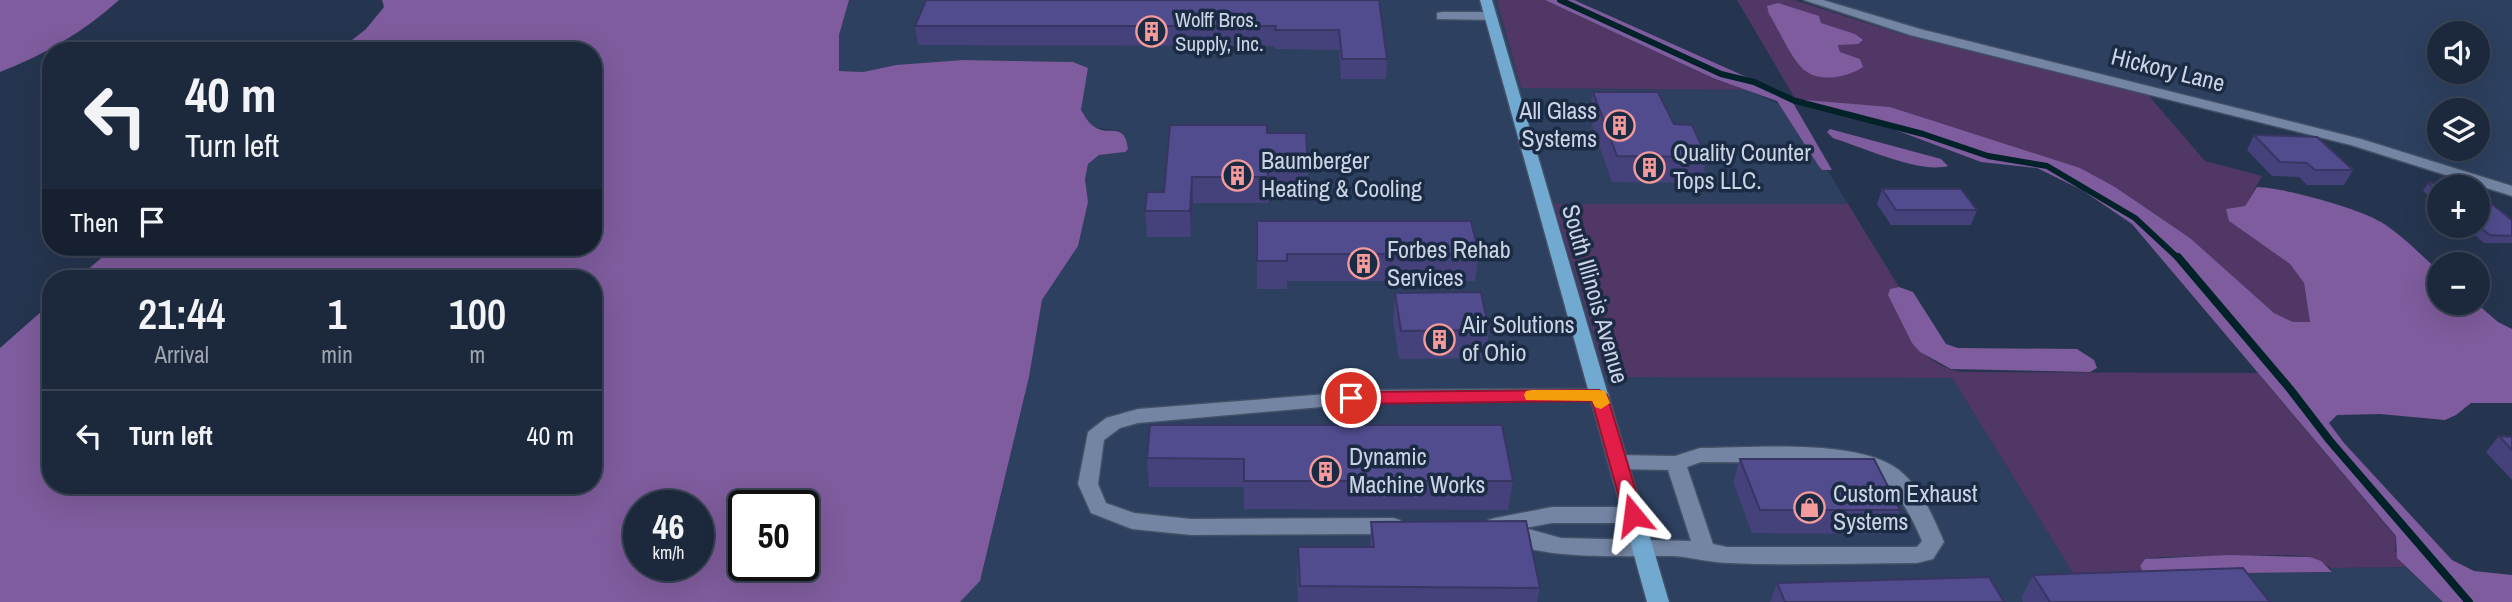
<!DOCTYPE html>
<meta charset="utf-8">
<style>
body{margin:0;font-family:"Archivo Narrow",sans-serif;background:#253042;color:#f1f3f6;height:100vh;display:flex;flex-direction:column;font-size:26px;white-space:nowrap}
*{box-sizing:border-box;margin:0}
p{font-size:23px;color:#a0a6af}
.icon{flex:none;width:38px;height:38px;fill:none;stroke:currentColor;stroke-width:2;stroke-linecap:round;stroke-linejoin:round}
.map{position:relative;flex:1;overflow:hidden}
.drawer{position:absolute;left:42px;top:270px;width:560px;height:224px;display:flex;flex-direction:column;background:#1c283b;border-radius:28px;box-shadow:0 7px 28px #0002,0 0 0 2px #3a4455}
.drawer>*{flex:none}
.top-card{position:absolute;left:42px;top:42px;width:560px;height:214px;border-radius:28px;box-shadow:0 7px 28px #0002,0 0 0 2px #3a4455;background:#1c283b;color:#f1f3f6;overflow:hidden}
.tools{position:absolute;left:2427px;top:21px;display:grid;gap:14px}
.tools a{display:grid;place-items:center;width:63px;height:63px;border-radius:50%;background:#1c283b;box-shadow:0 7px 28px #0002,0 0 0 2px #3a4455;font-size:35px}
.speed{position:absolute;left:623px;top:490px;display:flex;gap:14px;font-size:35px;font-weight:700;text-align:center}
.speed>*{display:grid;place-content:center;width:91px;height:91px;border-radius:50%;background:#1c283b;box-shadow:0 7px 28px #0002,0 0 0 2px #3a4455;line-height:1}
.speed small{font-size:18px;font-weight:400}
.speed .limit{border:4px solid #111;border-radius:10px;background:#fff;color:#111}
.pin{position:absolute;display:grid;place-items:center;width:60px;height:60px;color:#fff;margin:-30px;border:4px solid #fff;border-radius:50%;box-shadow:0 2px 7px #0007}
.me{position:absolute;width:77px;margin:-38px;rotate:344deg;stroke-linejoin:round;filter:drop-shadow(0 0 5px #0008)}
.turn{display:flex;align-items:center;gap:24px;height:147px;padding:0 28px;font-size:32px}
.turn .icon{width:91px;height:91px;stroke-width:2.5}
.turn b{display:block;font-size:49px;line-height:60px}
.then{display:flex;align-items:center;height:66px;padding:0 28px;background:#0003;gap:14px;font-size:26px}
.eta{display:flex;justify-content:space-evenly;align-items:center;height:119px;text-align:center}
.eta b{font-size:42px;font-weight:600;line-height:49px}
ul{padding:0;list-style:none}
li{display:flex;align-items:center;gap:21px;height:91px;padding:0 28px;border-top:2px solid #3a4455}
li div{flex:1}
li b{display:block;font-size:26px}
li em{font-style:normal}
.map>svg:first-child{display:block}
</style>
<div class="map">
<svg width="2512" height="602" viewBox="0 0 2512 602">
<rect width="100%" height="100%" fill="#26354f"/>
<!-- built -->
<g fill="#2d405f" fill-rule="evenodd">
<path d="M849,0h648l24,88 227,2 33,15 37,60 10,6 20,33 -293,1 51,171 346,2 121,195h243l15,-1v-4l74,-1 38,35h-1483l20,-21 49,-204 13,-77 36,-54 10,-44 -3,-23 3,-15 11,-9 26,-3 -4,-21 -24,-3 -7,-4 -9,-14 7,-42 -15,-6 -110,-2 -67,5 -33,7 -24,-1v-36z"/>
<path d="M1827,0h685v187l-136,-45 -456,-114zM2440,33h38v39h-38zM2440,110h38v39h-38z"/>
</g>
<!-- green -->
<g fill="#503766" fill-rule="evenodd">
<path d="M1497,0h48l168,78 35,12 -227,-2z"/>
<path d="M1737,0h57l113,36 241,59 57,66 57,15 -17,30 -16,15 61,43 14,19 6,39h-17l-19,-9 -84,-75 -75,-51 -225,-80 -93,-5zM1819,16l2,7 12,6 22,5 3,10h-20l2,8 20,7 -58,10z"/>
<path d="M1554,204h294l51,83 -9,2c15,40 23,71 70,83l298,1 138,164 -1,13 10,17 -74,1 -21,-11 -20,-2 -130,2 -15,2 -2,13 -70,1 -121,-195 -346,-1z"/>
</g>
<!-- forest -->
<g fill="#7f5c9d" fill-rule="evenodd">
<path d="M0,0h119c-34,31 -75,55 -119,72z"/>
<path d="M382,0h467l-10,35v36l24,1 33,-7 67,-5 110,2 15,6 -7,42c3,4 6,11 10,14 16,16 33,-6 37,25l-3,3 -26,3 -11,9 -3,15 3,23 -10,44 -36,54 -13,77 -49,204 -20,21h-960v-254l51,-45v182h542v-207h-515l36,-31h479v-196h-255l28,-22 18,-22zM639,506h59v59h-59zM744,506h59v59h-59z"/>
<path d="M1545,0h29l215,96 43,74h-10l-4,-5 -41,-64 -64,-23z"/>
<path d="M1778,3l41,13 2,7 34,11 8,6 -5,4 -20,1 2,7 20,7 3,8c-16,11 -47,17 -62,0 -13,-15 -22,-37 -32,-53l-2,-8z"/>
<path d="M1805,100l85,7 190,61 35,19 75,51 84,75 19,9h17l-6,-39 -14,-19 -61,-43 -3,-12 19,-3 12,-19c28,1 101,21 124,35 21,13 40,33 58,49l1,32h36l22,19 14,7v74h-41l-15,12 -11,5 -65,-6 -43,1 -8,8 15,20 108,117 22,11 38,4v27h-69l-46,-44 -1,-22 -264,-312 -50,-34 -45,-22 -56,-6 -88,-33 -92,-26z"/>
<path d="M1830,129l111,30 7,7c-28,8 -86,-19 -115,-28l-6,-6z"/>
<path d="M1899,287l14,5 33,52 12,4 119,1 17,11 3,8 -7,4 -139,-3 -31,-17 -8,-9 -24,-48 2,-6z"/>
<path d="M2229,555l81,2 11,4 11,11 -182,2 -7,-2 -3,-6 5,-7z"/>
</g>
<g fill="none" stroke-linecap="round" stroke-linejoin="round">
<!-- stream-far1 -->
<g stroke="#002228" stroke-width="6">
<path d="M1560,0l161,74 33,8 41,19"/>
<path d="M1796,101l127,33 65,22 59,10 88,52 44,41"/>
</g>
<!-- stream -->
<path stroke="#002228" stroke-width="8" d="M2178,257l112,132 40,52 139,161"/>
<defs>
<g id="minor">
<path d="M1804,0h19l97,29 441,110 151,47v10l-161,-51 -441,-110z"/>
<path d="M1442,12h48l6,4 -6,4 -53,-1v-6z"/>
<path d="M1599,389l7,1 3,5 -3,5 -228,2 -240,21 -18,5 -16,12 -6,44 8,19 28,10 57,6 202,-1 7,2 4,6 -4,6 -7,2 -202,1 -59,-6 -41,-16 -13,-29 10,-52 18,-14 32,-9 240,-19z"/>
<path d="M1700,448c53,0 157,-10 199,22 22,18 34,46 45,72l-11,17 -16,4c-62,0 -125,3 -187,0 -19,0 -38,-6 -58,-7 -35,-1 -150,7 -171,-23l-13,-1 -4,-6 4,-6 7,-2 57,-11h81l7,3 4,5 -4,5 -7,3h-81l-27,5 36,10 130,3 -23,-71 -50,-1 -7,-2 -3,-5 3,-5 7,-2 57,1zM1701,462l146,1c41,11 59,40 75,78l-5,6h-190l-14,-3 -26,-77z"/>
</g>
<path id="major" d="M1480,0h12l177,602h-22z"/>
</defs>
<!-- minor casing -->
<use href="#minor" stroke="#435066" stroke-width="3"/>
<!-- major casing -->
<use href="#major" stroke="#435066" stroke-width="3"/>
<!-- minor -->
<use href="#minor" fill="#7385a3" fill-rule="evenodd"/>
<!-- major -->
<use href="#major" fill="#72a9d1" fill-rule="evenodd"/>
</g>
<!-- wall -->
<g fill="#45417a">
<path d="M1379,0l8,59 -1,20h-45l-2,-29 -64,-1v-3l-357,-1 -3,-19z"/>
<path d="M1593,92l81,32 33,33 -6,26 -89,-1 -23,-65z"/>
<path d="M1267,133l41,34v26h-40v10h-75l-2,34h-44l-2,-26 19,-19z"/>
<path d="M2254,135l99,35 -9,15h-37l-8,-8 -27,-1 -25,-26z"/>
<path d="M2428,183l12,4v18l-17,-14z"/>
<path d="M1882,189l95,21 -6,15h-80l-14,-21z"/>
<path d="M2512,220v23h-28l-20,-17h14z"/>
<path d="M1257,221l222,33 -4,27h-188v8h-30z"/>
<path d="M1395,293l94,37 -3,28 -87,1 -6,-39z"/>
<path d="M1150,425l363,56 -5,29 -264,-1v-22h-95l-2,-29z"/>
<path d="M2499,436l13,1v43l-26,-28z"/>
<path d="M1740,459l160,51 -10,24 -138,-1 -19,-51z"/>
<path d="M1371,522l169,66 -3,14h-239l-1,-26 1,-29h72z"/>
<path d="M2033,575l237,27h-247l-2,-4z"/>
<path d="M1777,583l227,19h-234z"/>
</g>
<!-- shaded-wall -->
<path fill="#383563" d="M1192,177l1,26 -2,34 -1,-26z"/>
<!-- building -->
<g fill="#504c8e" stroke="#383563" stroke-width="2">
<path d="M926,0h453l8,59h-45l-3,-29h-64l1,-4h-361z"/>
<path d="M1593,92h65l16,32 18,1 15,32 -90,-1z"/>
<path d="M1170,125h97v8h39l2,34h-40v10h-76l-2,34h-45l2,-19h17z"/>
<path d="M2254,135l63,2 36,33h-38l-8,-7 -27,-1z"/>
<path d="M2428,183h37l5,4h-30v6z"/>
<path d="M1882,189h79l16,21h-81z"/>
<path d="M2478,193l34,27v16l-22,-1 -12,-9z"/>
<path d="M1257,221h214l8,33h-192v7h-30z"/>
<path d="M1481,292l8,38 -88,1 -6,-38z"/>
<path d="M1150,425h352l11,56h-269v-22l-97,-1z"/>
<path d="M2499,436l13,1v13z"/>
<path d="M1740,459h134l26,51h-140z"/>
<path d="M1526,521l14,67 -240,-2 -2,-39h76l-3,-25z"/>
<path d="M2243,568l27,34h-220l-17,-27z"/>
<path d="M1989,577l15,25h-219l-8,-19z"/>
</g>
<!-- route -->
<path fill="#e11d48" stroke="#92132f" stroke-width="2" d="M1599,390l8,5 36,120 -3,5h-13l-3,-5 -32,-114 -241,3 -9,-6 9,-6z"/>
<!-- slow -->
<path fill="#f59e0b" d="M1532,390h67l6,1 5,12 -9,6 -6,-2 -3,-6 -66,-1 -2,-5 2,-4z"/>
<!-- icons -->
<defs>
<symbol id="building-ring" viewBox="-11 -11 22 22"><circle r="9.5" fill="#1c2b44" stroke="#f59b9c" stroke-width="1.5"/><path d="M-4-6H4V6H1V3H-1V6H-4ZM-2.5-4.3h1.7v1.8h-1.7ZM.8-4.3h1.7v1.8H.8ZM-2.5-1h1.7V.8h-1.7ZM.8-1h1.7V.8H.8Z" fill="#f59b9c"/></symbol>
<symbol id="shop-ring" viewBox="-11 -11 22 22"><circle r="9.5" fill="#1c2b44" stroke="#f59b9c" stroke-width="1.5"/><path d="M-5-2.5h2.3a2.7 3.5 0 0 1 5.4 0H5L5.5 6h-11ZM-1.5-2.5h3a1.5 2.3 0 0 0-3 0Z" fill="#f59b9c"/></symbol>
</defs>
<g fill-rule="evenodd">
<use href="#building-ring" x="1134" y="14" width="35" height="35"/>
<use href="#building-ring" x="1602" y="108" width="35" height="35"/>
<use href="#building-ring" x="1632" y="150" width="35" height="35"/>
<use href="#building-ring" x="1220" y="158" width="35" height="35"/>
<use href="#building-ring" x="1346" y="246" width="35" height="35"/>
<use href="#building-ring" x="1422" y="322" width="35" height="35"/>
<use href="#building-ring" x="1308" y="454" width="35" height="35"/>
<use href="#shop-ring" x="1792" y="490" width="35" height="35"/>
</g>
<g text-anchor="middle" stroke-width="7" stroke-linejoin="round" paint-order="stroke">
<!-- far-poi labels -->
<g font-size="21" fill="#cad4e5" stroke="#1c2b44" text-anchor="start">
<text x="1175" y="27">Wolff Bros.<tspan x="1175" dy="24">Supply, Inc.</tspan></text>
</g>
<!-- street labels -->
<g font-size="24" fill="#cad4e5" stroke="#1c2b44">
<text transform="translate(2168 70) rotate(14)" y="8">Hickory Lane</text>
<text transform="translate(1595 294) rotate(74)" y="8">South Illinois Avenue</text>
</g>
<!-- poi labels -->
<g font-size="24" fill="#cad4e5" stroke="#1c2b44" text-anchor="start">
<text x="1597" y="119" text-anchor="end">All Glass<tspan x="1597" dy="28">Systems</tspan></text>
<text x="1673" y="161">Quality Counter<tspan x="1673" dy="28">Tops LLC.</tspan></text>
<text x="1261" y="169">Baumberger<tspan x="1261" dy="28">Heating &amp; Cooling</tspan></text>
<text x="1387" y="258">Forbes Rehab<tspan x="1387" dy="28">Services</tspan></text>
<text x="1462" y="333">Air Solutions<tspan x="1462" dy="28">of Ohio</tspan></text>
<text x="1349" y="465">Dynamic<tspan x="1349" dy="28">Machine Works</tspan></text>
<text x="1833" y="502">Custom Exhaust<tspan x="1833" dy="28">Systems</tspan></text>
</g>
</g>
</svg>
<div class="tools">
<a><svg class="icon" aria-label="sound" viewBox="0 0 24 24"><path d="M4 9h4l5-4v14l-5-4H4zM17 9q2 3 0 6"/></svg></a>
<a><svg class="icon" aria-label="layers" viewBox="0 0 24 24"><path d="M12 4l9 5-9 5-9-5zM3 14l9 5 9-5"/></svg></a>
<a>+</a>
<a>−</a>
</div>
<div class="speed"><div>46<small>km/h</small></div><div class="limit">50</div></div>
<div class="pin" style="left:1351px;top:398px;background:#d93025"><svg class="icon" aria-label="arrive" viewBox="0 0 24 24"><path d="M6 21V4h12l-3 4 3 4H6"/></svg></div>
<svg class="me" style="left:1633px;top:515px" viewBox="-20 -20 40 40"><path d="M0-17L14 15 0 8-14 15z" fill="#e11d48" stroke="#fff" stroke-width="4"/></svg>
<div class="top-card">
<div class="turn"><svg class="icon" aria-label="left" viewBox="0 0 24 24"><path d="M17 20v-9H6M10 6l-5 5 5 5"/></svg><div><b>40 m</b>Turn left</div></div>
<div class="then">Then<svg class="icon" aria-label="arrive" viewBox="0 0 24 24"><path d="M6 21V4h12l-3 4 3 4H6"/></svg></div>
</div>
<section class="drawer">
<div class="eta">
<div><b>21:44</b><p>Arrival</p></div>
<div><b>1</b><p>min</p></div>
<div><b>100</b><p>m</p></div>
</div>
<ul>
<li><svg class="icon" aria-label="left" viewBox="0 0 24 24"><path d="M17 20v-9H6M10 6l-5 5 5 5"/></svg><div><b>Turn left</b></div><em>40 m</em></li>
</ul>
</section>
</div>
